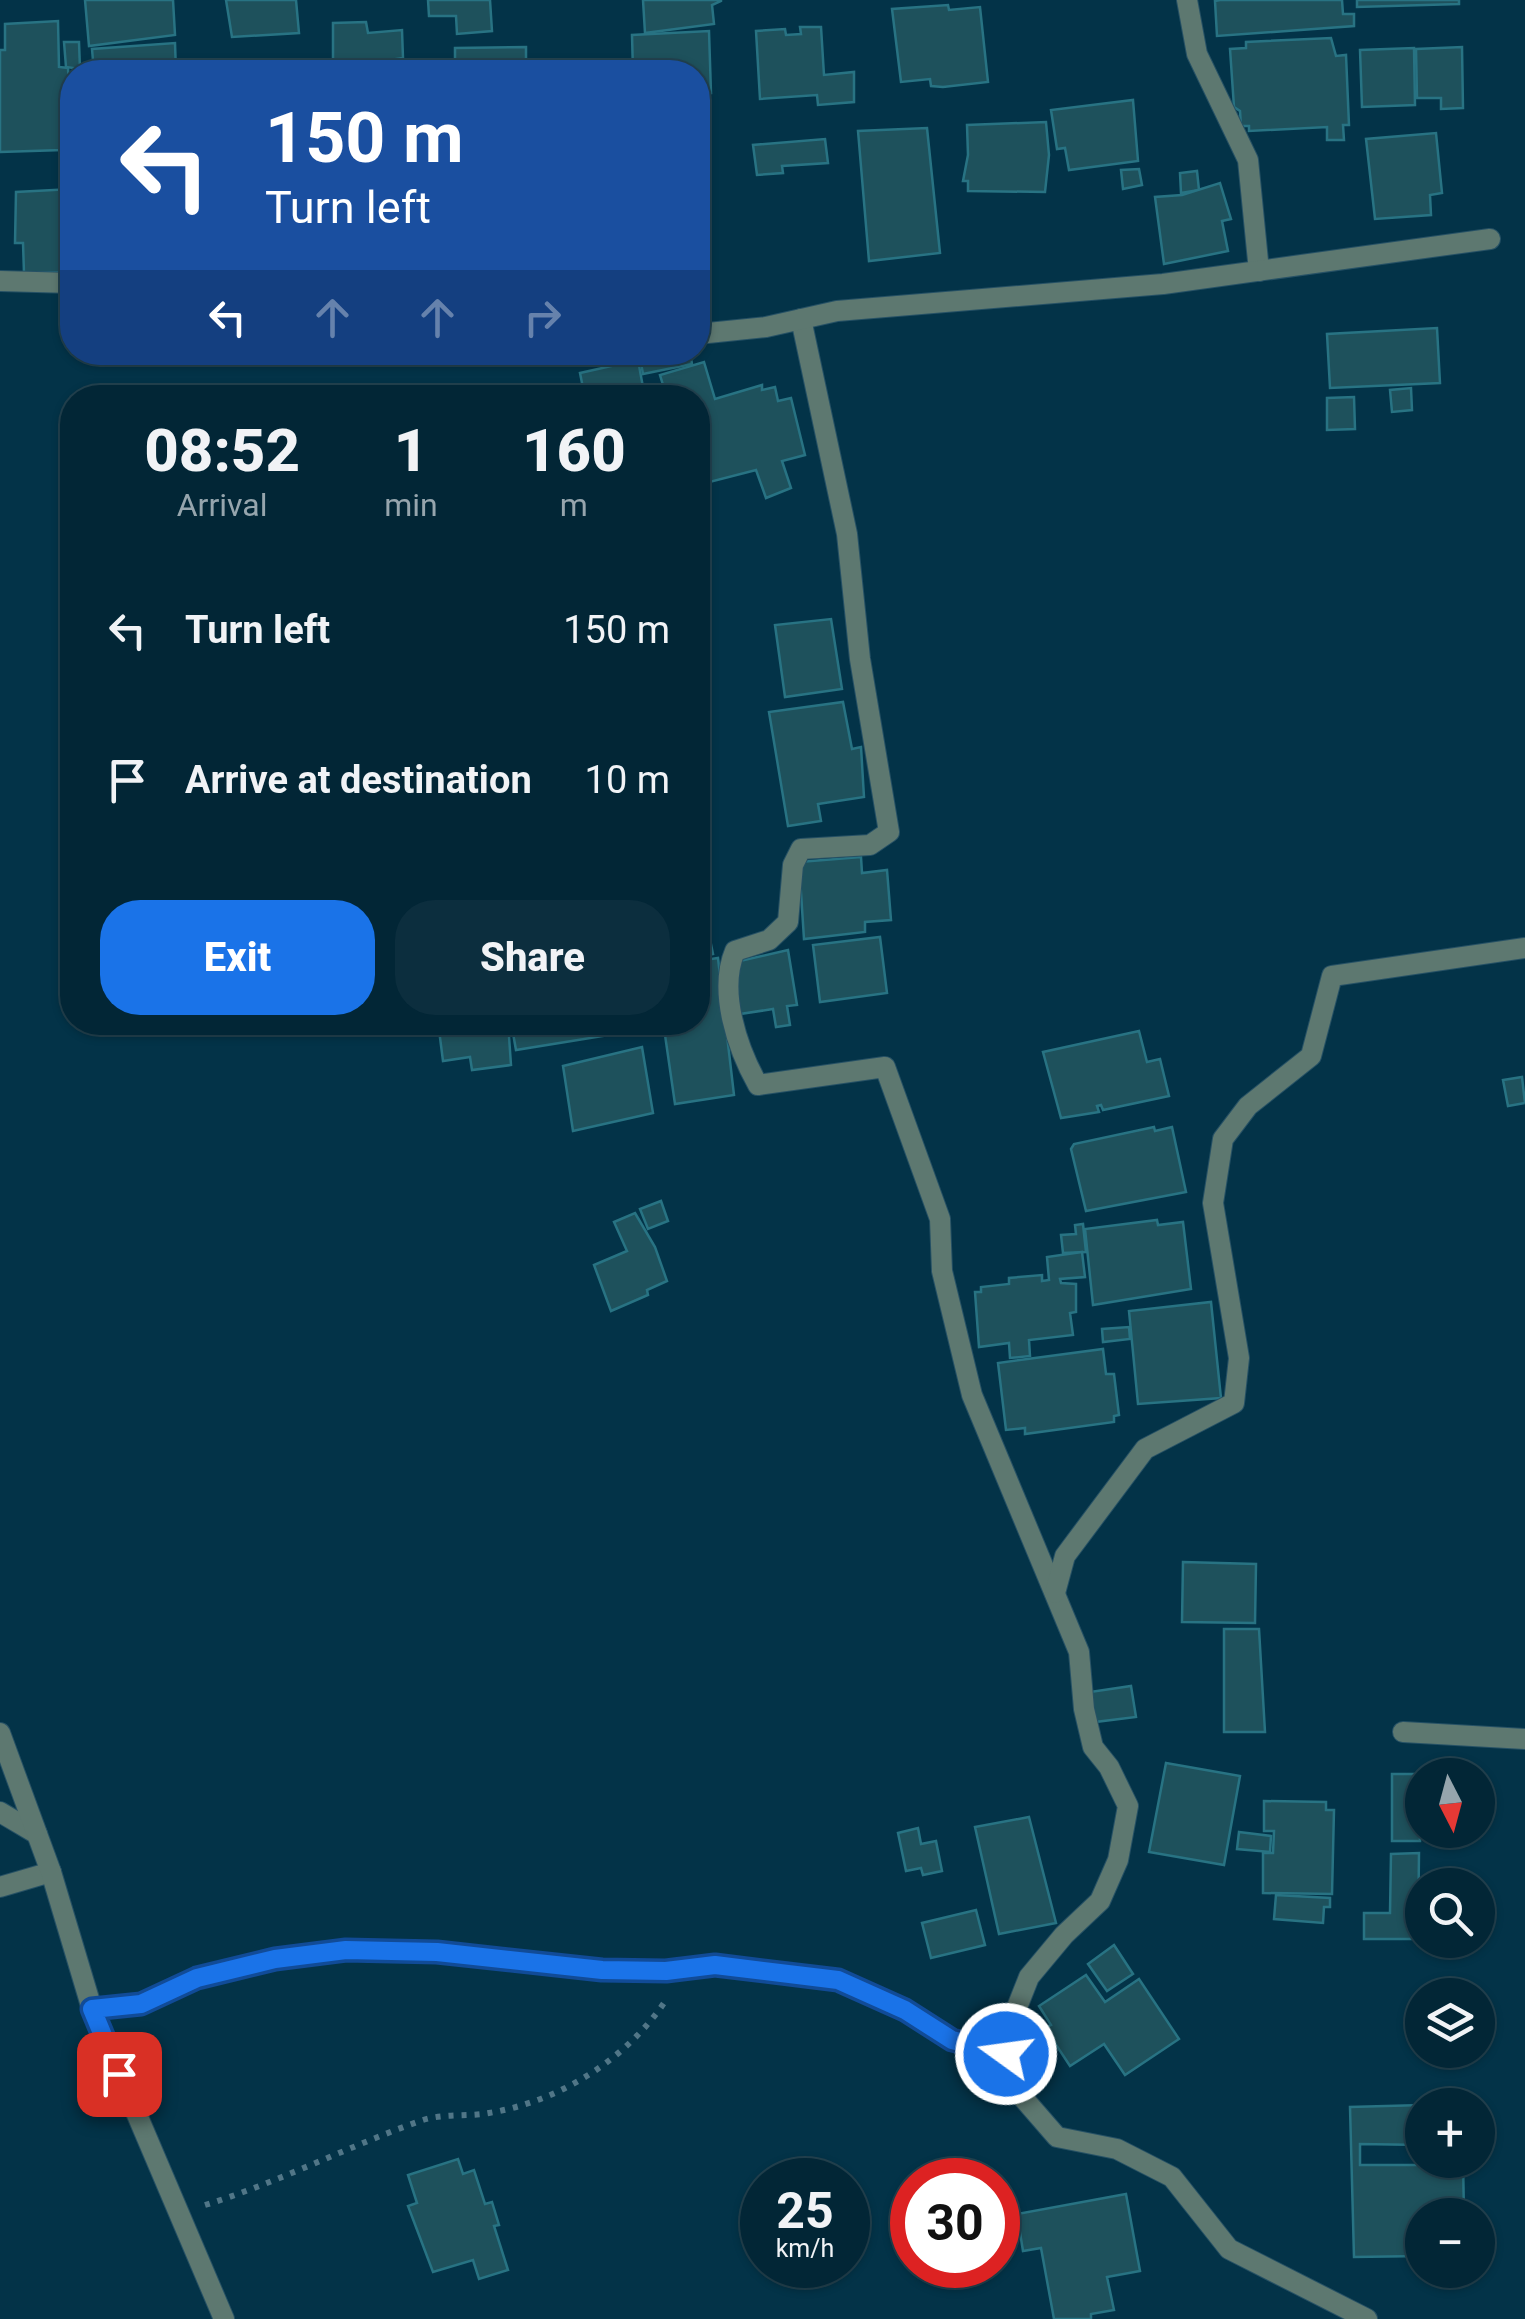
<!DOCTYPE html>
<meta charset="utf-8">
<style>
body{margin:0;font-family:Roboto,sans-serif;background:#0c2e3e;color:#f1f3f6;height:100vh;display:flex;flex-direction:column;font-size:38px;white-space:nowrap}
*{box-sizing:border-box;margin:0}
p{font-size:32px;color:#96a5ad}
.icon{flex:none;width:55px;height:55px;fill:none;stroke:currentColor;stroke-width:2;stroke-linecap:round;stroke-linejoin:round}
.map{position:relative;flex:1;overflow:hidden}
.sheet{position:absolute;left:60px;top:385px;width:650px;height:650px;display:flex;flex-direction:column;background:#022636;border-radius:40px;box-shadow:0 2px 8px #0004,0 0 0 2px #234351}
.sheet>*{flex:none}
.top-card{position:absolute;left:60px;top:60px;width:650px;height:305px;border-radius:40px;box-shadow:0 2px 8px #0004,0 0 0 2px #234351;background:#1a4fa0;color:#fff;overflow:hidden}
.needle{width:65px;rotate:174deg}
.controls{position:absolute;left:1405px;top:1758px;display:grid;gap:20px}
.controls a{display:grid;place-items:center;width:90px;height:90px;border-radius:50%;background:#022636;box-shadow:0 2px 8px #0004,0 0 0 2px #234351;font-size:50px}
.speed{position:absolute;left:740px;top:2158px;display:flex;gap:20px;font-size:50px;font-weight:700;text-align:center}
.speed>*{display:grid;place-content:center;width:130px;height:130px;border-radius:50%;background:#022636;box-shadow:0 2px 8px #0004,0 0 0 2px #234351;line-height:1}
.speed small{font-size:25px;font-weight:400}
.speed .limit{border:15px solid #d22;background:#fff;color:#111}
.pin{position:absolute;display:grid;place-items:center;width:85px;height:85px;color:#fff;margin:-42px;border-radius:20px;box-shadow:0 5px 15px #0006}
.me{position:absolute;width:110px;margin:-55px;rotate:284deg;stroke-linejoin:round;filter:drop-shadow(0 0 8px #0008)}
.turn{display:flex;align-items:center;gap:35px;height:210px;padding:0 40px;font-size:45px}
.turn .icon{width:130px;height:130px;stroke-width:2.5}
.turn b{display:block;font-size:70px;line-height:85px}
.lanes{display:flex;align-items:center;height:95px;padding:0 40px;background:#0003;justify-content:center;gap:50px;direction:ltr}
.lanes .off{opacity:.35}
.eta{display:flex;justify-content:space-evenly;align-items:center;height:170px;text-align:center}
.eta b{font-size:60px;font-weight:800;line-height:70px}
.primary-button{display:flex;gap:20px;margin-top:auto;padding:20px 40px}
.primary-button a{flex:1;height:115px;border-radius:40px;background:#1a73e8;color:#fff;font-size:40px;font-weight:800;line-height:115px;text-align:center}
.primary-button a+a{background:#0c2e3e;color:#f1f3f6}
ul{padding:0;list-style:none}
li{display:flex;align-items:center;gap:30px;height:150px;padding:0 40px}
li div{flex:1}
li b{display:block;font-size:38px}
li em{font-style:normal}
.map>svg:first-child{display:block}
</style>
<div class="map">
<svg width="1525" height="2319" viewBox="0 0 1525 2319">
<rect width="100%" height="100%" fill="#033348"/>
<!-- building -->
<g fill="#1e515c" stroke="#287383" stroke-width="2.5">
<path d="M85,0h88l2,35 -86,11z"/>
<path d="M226,0h70l3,33 -67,4z"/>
<path d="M428,0h62l2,31 -35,3 -1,-18h-27z"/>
<path d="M643,0h78v1l-9,4 2,19 -69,9z"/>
<path d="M1220,0h122l1,14h11v12l-137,10 -2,-35z"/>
<path d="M1357,0h102v4l-102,3z"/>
<path d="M948,5l1,5 31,-3 8,75 -45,5 -12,-1 -1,-7 -29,3 -9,-73z"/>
<path d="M58,21l1,46 9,1 1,19h3v23l-12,-1 2,41 -62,2v-102h5v-26z"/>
<path d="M366,22l2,11 34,-3 1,28 -7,1 2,13h-60v-5l-5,2v-46z"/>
<path d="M800,27h21l3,48 30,-3v30l-36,3 -1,-10 -57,4 -4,-68 29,-2 1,6 15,-1z"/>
<path d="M709,31l2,62 -13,1v-22h-65l-1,-37z"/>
<path d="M1331,38l5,18 10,-1 3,70h-6l1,15h-17v-13l-78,4v-5h-8l-1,-15 -6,-4 -4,-58 16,-1v-6z"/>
<path d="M64,42h15l1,27 -14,-2z"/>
<path d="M175,43l1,29h-82l-2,-23z"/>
<path d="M526,47v25h-71v-24z"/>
<path d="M1462,47l1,61 -22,1v-11h-24l-1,-49z"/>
<path d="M1414,48l1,57 -53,2 -2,-57z"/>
<path d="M1133,100l5,61 -69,9 -4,-22 -8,1 -6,-39z"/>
<path d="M1046,122l3,33 -4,37 -77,-1v-10h-5l5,-26 -1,-30z"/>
<path d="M927,128l13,125 -71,8 -11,-130z"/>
<path d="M1436,133l6,60 -12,2 1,20 -56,4 -9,-80z"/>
<path d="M825,139l3,24 -46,3 1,7 -26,2 -4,-30z"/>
<path d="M1139,169l3,16 -19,4 -2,-19z"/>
<path d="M1197,171l2,19 -18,3 -1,-20z"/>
<path d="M1220,183l11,36 -9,2 6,30 -64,13 -9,-67 27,-2z"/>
<path d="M72,189v83l-48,1 -1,-30h-8l1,-51z"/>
<path d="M703,189l3,14 -8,1 10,52 -10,2v-68z"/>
<path d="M1437,328l3,55 -110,5 -3,-54z"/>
<path d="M639,352h51l2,12 -49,10z"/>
<path d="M638,360l7,38h-60l-5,-25z"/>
<path d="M704,362l11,37 47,-14v5l13,-3 3,14 13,-3 14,57 -23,6 9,27 -25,10 -10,-28 -58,15v-87h-31l-7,-23z"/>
<path d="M1411,388l1,22 -20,2 -2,-22z"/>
<path d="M1354,397l1,32 -28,1v-32z"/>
<path d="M831,619l11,70 -57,8 -10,-72z"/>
<path d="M843,702l9,47 9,-2 3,50 -46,7 3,17 -33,5 -19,-114z"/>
<path d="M861,857l1,16 25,-3 4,50 -26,2v10l-61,7 -5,-77z"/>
<path d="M698,881l15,73 -15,3z"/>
<path d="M880,937l7,56 -67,9 -7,-57z"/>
<path d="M788,950l9,55 -10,1 3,19 -14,2 -3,-18 -33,5 -9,-51z"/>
<path d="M718,958l16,137 -59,9 -11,-76 -7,2 -1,-8h42v-61z"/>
<path d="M438,1022h70l3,43 -39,5 -2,-13 -27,4z"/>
<path d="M511,1022h96l2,13 -93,15z"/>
<path d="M1139,1031l8,31 13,-3 9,37 -66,14 -2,-5 -4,1 2,6 -38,6 -18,-66z"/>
<path d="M642,1047l11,66 -80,18 -10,-65z"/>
<path d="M1522,1077l3,26 -17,3 -5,-26z"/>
<path d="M1154,1127l1,4 17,-4 14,65 -100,19 -15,-62 3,-5z"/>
<path d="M661,1201l7,20 -20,8 -8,-20z"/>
<path d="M635,1213l20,34 12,34 -20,9 1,5 -37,16 -17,-46 33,-14 -13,-29z"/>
<path d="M1157,1220l1,5 25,-3 8,67 -98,16 -8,-76z"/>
<path d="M1083,1224l3,28 -23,1 -2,-18 15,-1 -1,-9z"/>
<path d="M1082,1252l3,25 -25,2 1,4 15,1v28l-6,1 3,22 -44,5 1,16 -20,2 -1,-15 -30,4 -4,-55h6v-5l28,-3v-6l33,-3v6l7,-1 -2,-23z"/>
<path d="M1211,1302l10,96 -83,6 -9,-93z"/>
<path d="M1129,1327l1,12 -27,3 -1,-13z"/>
<path d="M1103,1349l3,25h8l5,41 -5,1v6l-89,12v-6l-19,2 -8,-67z"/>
<path d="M1183,1562l73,2 -1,59 -73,-1z"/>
<path d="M1224,1629h35l6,103h-41z"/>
<path d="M1131,1686l5,31 -41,5 -5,-30z"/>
<path d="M1166,1763l74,13 -16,89 -75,-13z"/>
<path d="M1392,1774h27l1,67h-28z"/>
<path d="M1264,1801l62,1v8h8l-2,84 -69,-1v-40h10l1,-22h-10z"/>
<path d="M1029,1817l27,106 -57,11 -24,-107z"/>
<path d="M918,1828l3,16 15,-3 6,30 -19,4 -2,-7 -15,3 -8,-38z"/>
<path d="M1239,1832l32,4 -1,16 -33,-3z"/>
<path d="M1419,1853l-1,86h-54v-26h26l1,-59z"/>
<path d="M1276,1895l54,3v9h-6l-1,16 -49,-4z"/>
<path d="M976,1910l9,35 -54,13 -9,-35z"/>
<path d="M1114,1945l19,29 -26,17 -19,-27z"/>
<path d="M1086,1975l19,27 34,-23 40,60 -54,36 -21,-31 -34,22 -25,-38 6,-3 -12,-19z"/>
<path d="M1422,2105v40l-62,-1v21h98v-5h5l1,55h-42v41l-68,1 -4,-150z"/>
<path d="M458,2159l5,15 11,-4 11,34 7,-2 7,23 -5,1 14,44 -29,9 -6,-19 -40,12 -25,-66 9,-3 -9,-28z"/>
<path d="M1126,2194l14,77 -33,6 7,33 -23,4v5h-37l-13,-71 -18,3 -6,-37z"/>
</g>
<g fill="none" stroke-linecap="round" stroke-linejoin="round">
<defs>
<g id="minor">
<path d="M1187,0l10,54 51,106 11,111"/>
<path d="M0,281l72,2"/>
<path d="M801,319l46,215 13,125 29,173 -19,13 -69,4 -8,16 -5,57 -19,18 -34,11c-17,40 2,97 23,134l127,-18 55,152 2,52 30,124 107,257 5,57 9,38 16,20 19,39 -10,54 -18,41 -36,34 -35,42 -19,48 -4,28 18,46 33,38 60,12 55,28 57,72 138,70"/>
<path d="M698,334l68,-7 71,-16 326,-27 327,-45"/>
<path d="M1055,1593l10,-37 80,-107 89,-46 5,-45 -26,-155 10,-64 25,-33 63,-50 21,-80 193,-28"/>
<path d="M1403,1732l122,7"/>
<path d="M0,1812l37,22"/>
<path d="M0,1887l51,-15"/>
<path d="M92,2009l49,-5 56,-26 78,-19 71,-9 91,2 165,18 64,1 49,-6 123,15 67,30 47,30 54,13"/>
</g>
<path id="tertiary" d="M0,1733l51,139 41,137 132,310"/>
</defs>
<!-- minor casing -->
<use href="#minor" stroke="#265165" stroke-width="22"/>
<!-- tertiary casing -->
<use href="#tertiary" stroke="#265165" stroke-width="22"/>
<!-- path -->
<path stroke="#517687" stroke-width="6" stroke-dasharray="5 8" stroke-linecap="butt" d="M205,2205c72,-22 144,-59 215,-84 22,-8 47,-4 69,-8 71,-12 137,-53 177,-113"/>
<!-- minor -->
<use href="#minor" stroke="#5d7870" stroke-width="20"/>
<!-- tertiary -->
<use href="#tertiary" stroke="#5d7870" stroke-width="20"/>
</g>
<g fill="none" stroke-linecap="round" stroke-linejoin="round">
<defs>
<path id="route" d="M119,2074l-27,-65 49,-5 56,-26 78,-19 71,-9 91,2 165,18 64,1 49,-6 123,15 67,30 47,30 54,14"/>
</defs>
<!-- route casing -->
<use href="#route" stroke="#114b97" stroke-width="25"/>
<!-- route -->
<use href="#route" stroke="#1a73e8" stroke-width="18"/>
</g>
</svg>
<div class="controls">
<a><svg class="needle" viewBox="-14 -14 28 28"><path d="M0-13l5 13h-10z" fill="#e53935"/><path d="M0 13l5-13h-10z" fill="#96a5ad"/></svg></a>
<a><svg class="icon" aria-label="search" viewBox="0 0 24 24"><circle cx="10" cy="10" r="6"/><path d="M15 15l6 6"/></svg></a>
<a><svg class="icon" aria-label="layers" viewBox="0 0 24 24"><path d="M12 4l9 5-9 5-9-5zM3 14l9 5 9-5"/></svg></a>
<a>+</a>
<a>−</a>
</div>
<div class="speed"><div>25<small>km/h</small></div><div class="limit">30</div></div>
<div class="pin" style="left:119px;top:2074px;background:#d93025"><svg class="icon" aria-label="arrive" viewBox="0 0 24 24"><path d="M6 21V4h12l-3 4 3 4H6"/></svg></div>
<svg class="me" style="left:1006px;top:2054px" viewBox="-20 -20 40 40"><circle r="17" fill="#1a73e8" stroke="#fff" stroke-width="3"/><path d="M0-11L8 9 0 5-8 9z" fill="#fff"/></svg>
<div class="top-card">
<div class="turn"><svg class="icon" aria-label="left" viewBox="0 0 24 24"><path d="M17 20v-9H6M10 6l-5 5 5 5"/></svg><div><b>150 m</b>Turn left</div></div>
<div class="lanes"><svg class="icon" aria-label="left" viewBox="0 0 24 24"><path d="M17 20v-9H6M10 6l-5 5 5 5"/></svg><svg class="icon off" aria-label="ahead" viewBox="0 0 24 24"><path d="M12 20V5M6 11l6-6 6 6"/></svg><svg class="icon off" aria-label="ahead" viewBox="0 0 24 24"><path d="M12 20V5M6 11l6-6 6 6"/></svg><svg class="icon off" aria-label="right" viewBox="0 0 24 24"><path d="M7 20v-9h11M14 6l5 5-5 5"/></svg></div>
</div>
<section class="sheet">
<div class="eta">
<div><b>08:52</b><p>Arrival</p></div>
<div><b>1</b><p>min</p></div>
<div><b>160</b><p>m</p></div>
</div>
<ul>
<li><svg class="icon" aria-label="left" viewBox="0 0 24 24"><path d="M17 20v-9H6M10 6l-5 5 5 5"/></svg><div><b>Turn left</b></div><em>150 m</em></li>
<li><svg class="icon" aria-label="arrive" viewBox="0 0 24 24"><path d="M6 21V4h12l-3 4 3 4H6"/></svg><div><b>Arrive at destination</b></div><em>10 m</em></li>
</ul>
<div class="primary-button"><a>Exit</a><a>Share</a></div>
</section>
</div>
